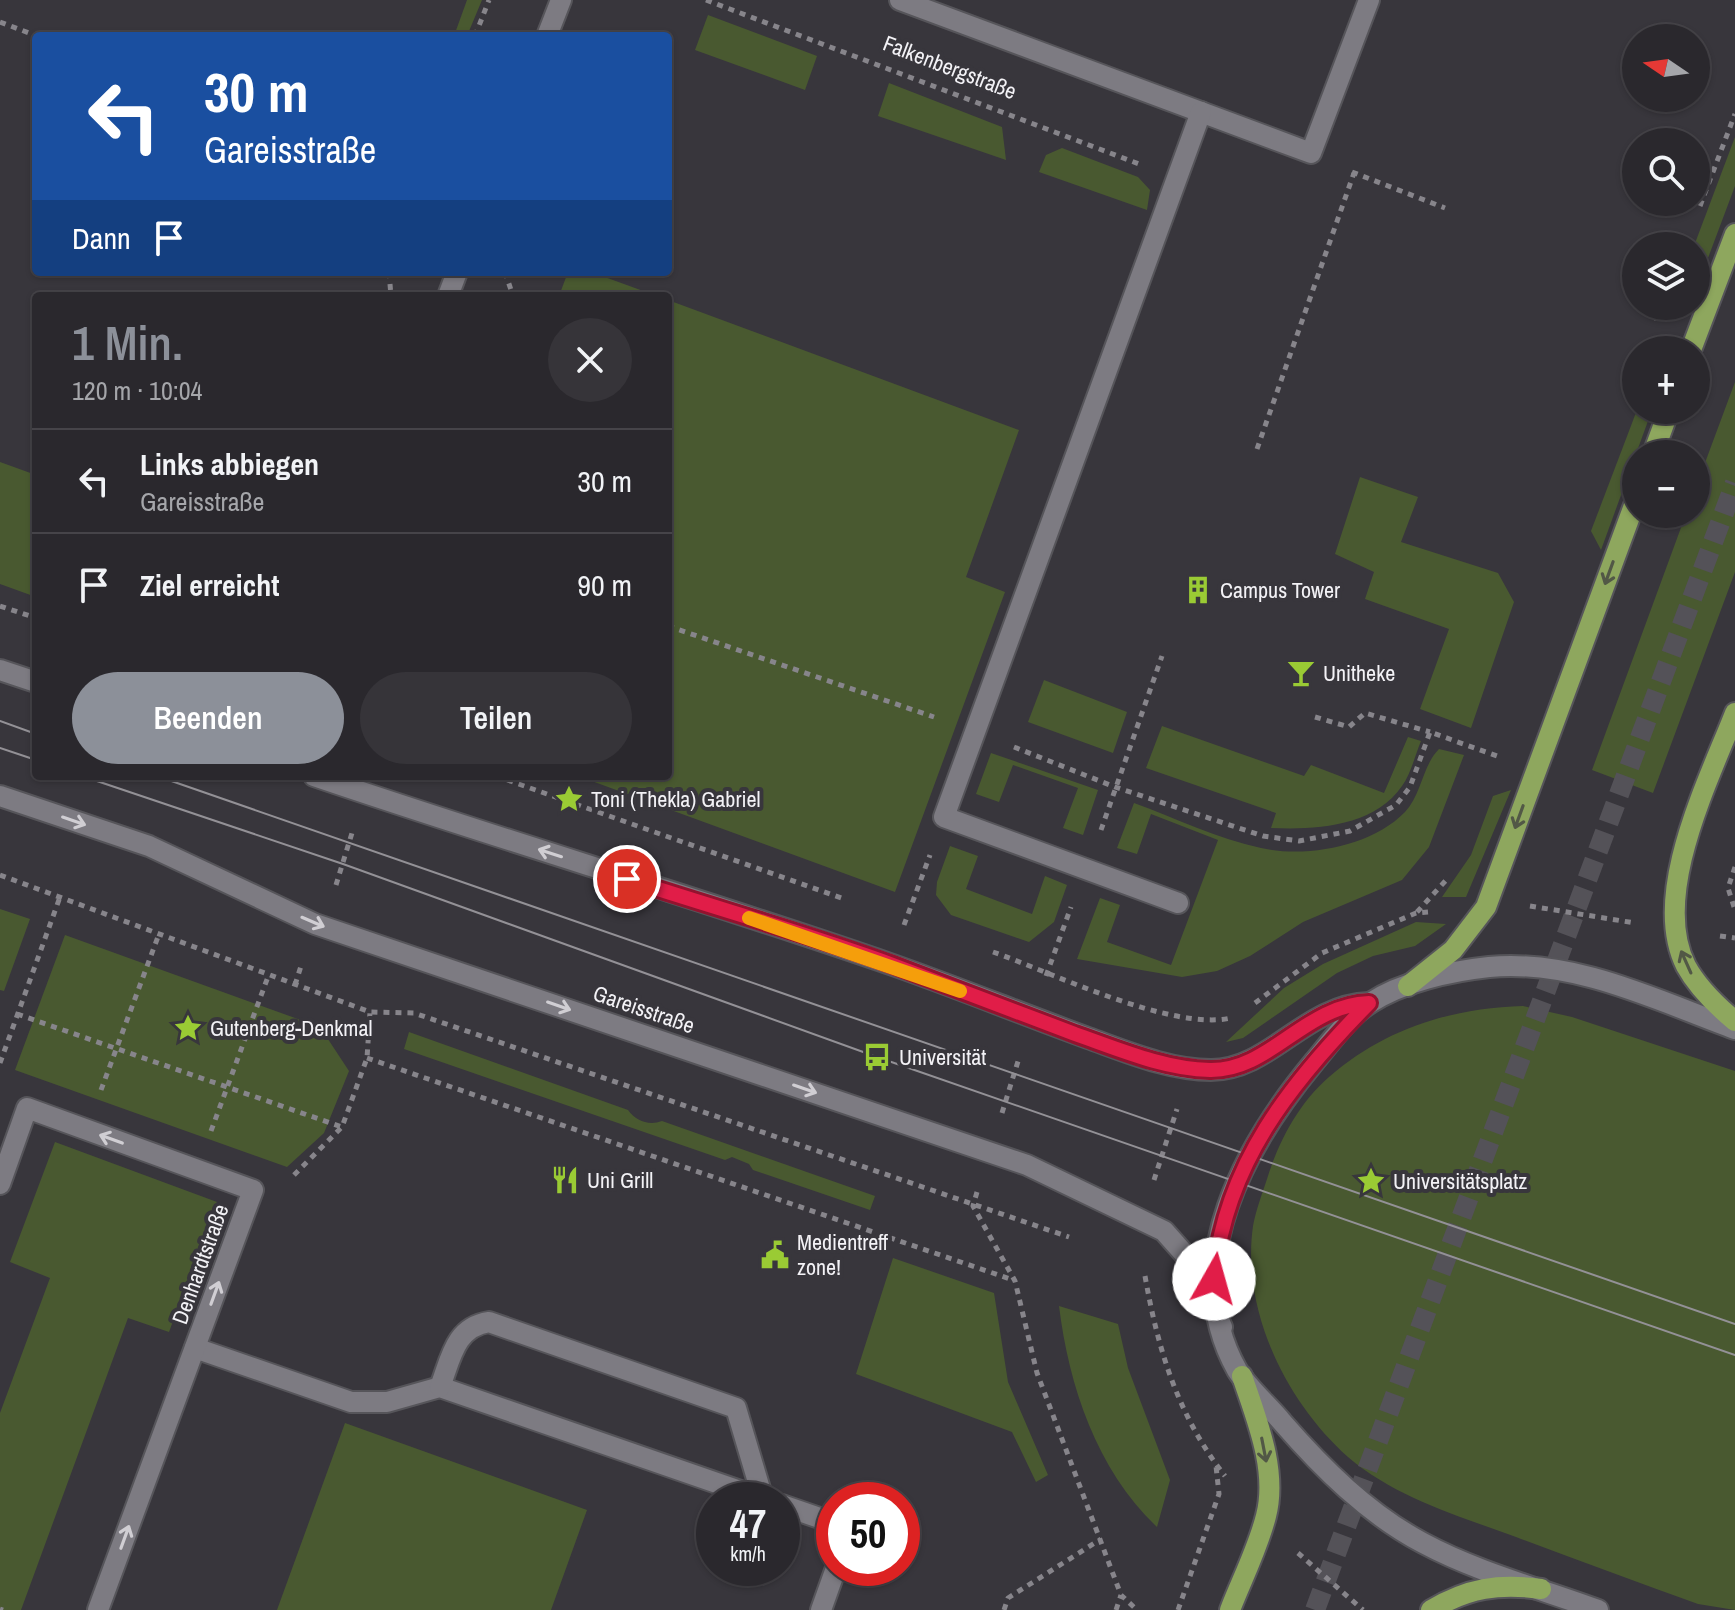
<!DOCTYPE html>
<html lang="de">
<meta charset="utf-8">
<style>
body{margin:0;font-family:"Archivo Narrow",sans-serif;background:#363439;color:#f1f3f6;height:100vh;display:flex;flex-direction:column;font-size:30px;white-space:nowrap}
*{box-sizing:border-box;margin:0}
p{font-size:26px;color:#a5a6aa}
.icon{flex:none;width:44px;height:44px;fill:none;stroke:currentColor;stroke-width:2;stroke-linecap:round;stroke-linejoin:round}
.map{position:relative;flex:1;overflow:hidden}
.side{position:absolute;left:32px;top:292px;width:640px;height:488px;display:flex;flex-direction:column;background:#2a282d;border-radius:8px;box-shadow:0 2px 6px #0004,0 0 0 2px #464449}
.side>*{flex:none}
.guide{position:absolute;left:32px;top:32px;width:640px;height:244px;border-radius:8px;box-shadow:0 2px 6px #0004,0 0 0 2px #464449;background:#1a4fa0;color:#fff;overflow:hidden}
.needle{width:52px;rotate:283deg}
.controls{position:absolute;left:1622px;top:24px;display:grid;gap:16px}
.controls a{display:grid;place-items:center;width:88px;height:88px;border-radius:50%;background:#2a282d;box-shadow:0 2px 6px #0004,0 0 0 2px #464449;font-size:40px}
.speed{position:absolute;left:696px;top:1482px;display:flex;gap:16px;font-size:40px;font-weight:700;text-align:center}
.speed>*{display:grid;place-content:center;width:104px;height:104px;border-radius:50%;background:#2a282d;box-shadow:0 2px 6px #0004,0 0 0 2px #464449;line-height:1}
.speed small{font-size:20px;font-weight:400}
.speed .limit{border:12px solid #d22;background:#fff;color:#111}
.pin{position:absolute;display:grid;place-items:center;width:68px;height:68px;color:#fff;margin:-34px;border:4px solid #fff;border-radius:50%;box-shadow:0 2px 8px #0007}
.me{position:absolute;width:88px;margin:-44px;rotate:7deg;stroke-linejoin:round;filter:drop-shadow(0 0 6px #0008)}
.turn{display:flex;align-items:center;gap:28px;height:168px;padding:0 40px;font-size:36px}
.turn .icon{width:104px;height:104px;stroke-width:2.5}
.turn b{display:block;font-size:56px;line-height:68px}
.then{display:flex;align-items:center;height:76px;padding:0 40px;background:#0003;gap:16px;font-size:30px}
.round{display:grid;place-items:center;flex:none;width:84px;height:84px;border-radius:42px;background:#363439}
.headline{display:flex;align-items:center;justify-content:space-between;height:136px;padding:0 40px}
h1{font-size:48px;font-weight:600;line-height:60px;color:#8c9099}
.action{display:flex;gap:16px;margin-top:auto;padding:16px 40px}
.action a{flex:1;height:92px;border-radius:48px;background:#8c9099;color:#fff;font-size:32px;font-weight:600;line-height:92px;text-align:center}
.action a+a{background:#363439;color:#f1f3f6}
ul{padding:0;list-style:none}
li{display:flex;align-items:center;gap:24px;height:104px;padding:0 40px;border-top:2px solid #464449}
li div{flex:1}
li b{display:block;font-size:30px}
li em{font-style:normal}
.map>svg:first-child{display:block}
</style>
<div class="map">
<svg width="1735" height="1610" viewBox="0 0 1735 1610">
<rect width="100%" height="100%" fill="#38363c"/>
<!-- green -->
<g fill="#495930">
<path d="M467,0h15l-15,36h-13z"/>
<path d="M708,15l109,41 -12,34 -110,-40z"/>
<path d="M889,83l113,44 4,33 -128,-44z"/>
<path d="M1735,137v49l-39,104 -2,-44z"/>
<path d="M1062,148l76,29 12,13 -3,20 -108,-38 7,-17z"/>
<path d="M568,272h23l66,24h-98z"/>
<path d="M668,300l351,130 -53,147 39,15 -110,300 -317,-116h90z"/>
<path d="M1735,382v190l-82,221 -61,-23 94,-256h10v-27z"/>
<path d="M1637,410h15l-51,140 -10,-19z"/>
<path d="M0,462l36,13v122l-36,-13z"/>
<path d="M1360,477l58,20 -17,45 97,31 16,29 -43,126 -51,-19 29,-80 -84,-30 9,-27 -39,-18z"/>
<path d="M1044,680l83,32 -14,41 -85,-31z"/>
<path d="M1162,726l142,50 7,-11 73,28 24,-56 13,4c-6,14 -10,33 -19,45 -28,41 -87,44 -131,42l5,-15 -130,-45z"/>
<path d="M1439,749l25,6 -35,92 -27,33 -99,42 -53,34 -33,15 -35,6 -105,-18 23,-61 20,7 -13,37 64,23 47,-125 -67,-26 -14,40 -20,-6 17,-45c41,15 84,36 127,45 45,10 110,-1 144,-36 17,-18 17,-46 34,-63z"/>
<path d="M991,753l107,37 -15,45 -20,-7 15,-40 -65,-23 -14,37 -23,-8z"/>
<path d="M1511,790l-45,107h-24l29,-42 22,-59z"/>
<path d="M950,846l28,10 -12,33 66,25 13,-38 22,9 -13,37 -25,20 -78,-27 -15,-20 1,-13z"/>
<path d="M0,909l30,10 -26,72 -4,-1z"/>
<path d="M1416,922l30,2 -31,22 -42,10 -36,17 -94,65 -17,4 58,-54 39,-24z"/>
<path d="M65,935l255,92 29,44 -25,62 -37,34 -272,-97z"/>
<path d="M1523,1006l49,11 163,54v539l-37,-6c-61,-22 -121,-44 -182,-67 -57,-21 -120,-39 -168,-80 -62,-55 -107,-147 -95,-231 3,-16 9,-32 14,-47 12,-38 31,-75 62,-102 55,-48 122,-69 194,-71z"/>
<path d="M409,1032l219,78c8,11 21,16 34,11l213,75 -5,14 -117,-40 -4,-6 -17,-7 -7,3 -321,-111z"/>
<path d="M55,1142l162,60 -48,130 -41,-14 -107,292h-21v-197l50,-135 -40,-16z"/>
<path d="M893,1258l101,35 14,89 40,93 -12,7 -24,-50 -156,-58z"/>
<path d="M1059,1306l59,18 10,44 42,112 -13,47c-60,-57 -88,-140 -98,-221z"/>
<path d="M345,1423l242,87 -36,100h-274z"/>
</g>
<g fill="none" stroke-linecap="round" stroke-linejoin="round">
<!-- primary-tunnel -->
<path stroke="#545258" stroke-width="20" stroke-dasharray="20 10" stroke-linecap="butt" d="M1315,1610l420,-1127"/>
<defs>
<g id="lane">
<path d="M900,0l411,153 58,-153"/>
<path d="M547,36l14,-36"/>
<path d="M448,296l9,-24"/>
<path d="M1178,903l-234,-86 257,-705"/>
<path d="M195,1348l156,54h36l53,-15 326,113"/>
<path d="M440,1387c11,-29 15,-60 49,-65l247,86 27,91"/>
<path d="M782,1505l52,18"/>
<path d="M821,1610l15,-42"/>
</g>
<path id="street" d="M0,1184l27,-76 226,82 -155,420"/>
<g id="secondary">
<path d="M0,670l36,12"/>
<path d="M314,776c191,65 385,122 576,188 66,23 132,50 198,74 39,14 81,32 123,32 59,0 94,-65 158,-67"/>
<path d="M0,796l149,50 166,78 712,241 137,66 31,35 27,61"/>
<path d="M1598,1610c-57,-21 -121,-38 -175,-67 -55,-29 -101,-75 -141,-121 -14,-17 -34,-34 -45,-52 -60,-107 10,-227 77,-308 16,-19 35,-46 56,-59 32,-21 81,-32 119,-36 86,-8 167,33 246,62"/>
</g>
<g id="primary">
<path d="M1691,350l44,-116"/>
<path d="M1653,454l16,-44"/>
<path d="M1735,713c-26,67 -85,182 -49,253 12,22 31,40 49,55"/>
<path d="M1408,986l45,-36 33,-43 150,-407"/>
<path d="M1230,1610c12,-31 28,-62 36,-94 12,-46 -10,-98 -24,-140"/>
<path d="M1431,1610c37,-22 68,-27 110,-21"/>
</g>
</defs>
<!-- lane casing -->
<use href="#lane" stroke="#56555a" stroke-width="24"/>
<!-- street casing -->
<use href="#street" stroke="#56555a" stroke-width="24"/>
<!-- secondary casing -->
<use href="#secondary" stroke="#56555a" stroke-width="24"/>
<!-- primary casing -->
<use href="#primary" stroke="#56555a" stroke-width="24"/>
<!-- path -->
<g stroke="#87858b" stroke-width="5" stroke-dasharray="6 6" stroke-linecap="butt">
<path d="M706,0l433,164"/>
<path d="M0,22l37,14"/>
<path d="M475,36l14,-36"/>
<path d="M1352,172l93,36"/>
<path d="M1700,206l35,-92"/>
<path d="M389,272l2,24"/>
<path d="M505,272l8,24"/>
<path d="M1651,306l6,14"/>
<path d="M1257,449l97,-276"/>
<path d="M0,606l36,12"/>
<path d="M668,626l266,91"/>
<path d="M1315,717l34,10 16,-14 65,19"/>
<path d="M1014,747l101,40 148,49 36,5 51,-10 46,-26 14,-18 20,-55 67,24"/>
<path d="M496,776l348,123"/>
<path d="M1101,830l61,-174"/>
<path d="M1735,867l-7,21 7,22"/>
<path d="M0,875l370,137 44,1 655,224"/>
<path d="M336,885l16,-52"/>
<path d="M1530,906l105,17"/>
<path d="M1417,912l31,-34"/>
<path d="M904,925l26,-70"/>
<path d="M1720,936l15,2"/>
<path d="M993,952c60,21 178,79 238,66"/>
<path d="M1046,976l25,-69"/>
<path d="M295,985l7,-22"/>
<path d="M1255,1003l67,-50 94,-40 12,-1"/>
<path d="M17,1014l325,113"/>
<path d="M367,1058l646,222"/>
<path d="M0,1063l60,-166"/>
<path d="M101,1090l58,-156"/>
<path d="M1002,1113l17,-55"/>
<path d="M211,1131l58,-157"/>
<path d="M294,1175l48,-48 25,-69 3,-46"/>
<path d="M1154,1180l23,-71"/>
<path d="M977,1192l-4,14 42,75 22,92 84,222 16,15"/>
<path d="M1145,1276c13,74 33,140 80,200"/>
<path d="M1298,1553l65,57"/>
<path d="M0,1609l3,1"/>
<path d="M1004,1610l4,-12 93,-59"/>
<path d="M1116,1610l5,-15"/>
<path d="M1178,1610l41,-116 -3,-28"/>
</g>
<!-- lane -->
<use href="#lane" stroke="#7d7b82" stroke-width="20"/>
<!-- street -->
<use href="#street" stroke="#7d7b82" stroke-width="20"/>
<!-- secondary -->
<use href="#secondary" stroke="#7d7b82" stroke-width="20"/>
<!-- primary -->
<use href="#primary" stroke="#8ea75e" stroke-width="20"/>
<!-- tram -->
<g stroke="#939196" stroke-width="2">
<path d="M0,721l36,13"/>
<path d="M0,748l36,12"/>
<path d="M82,776l261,88 534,193 858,298"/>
<path d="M157,776l1578,548"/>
</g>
</g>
<!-- one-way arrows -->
<defs><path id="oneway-shaft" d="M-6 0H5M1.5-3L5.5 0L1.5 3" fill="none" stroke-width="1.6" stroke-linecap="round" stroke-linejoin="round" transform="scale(2)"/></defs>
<g stroke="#525846">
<use href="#oneway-shaft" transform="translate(1609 573) rotate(110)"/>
<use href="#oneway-shaft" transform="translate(1519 817) rotate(110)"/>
<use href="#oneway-shaft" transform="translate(1686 962) rotate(-114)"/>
<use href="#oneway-shaft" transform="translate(1264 1450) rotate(79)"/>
</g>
<g stroke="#d0ced3">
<use href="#oneway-shaft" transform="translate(74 821) rotate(19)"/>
<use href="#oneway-shaft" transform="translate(550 853) rotate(-162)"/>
<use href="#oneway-shaft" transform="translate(313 922) rotate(23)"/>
<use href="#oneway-shaft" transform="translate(559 1006) rotate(19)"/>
<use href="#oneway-shaft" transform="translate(805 1089) rotate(19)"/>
<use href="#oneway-shaft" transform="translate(111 1139) rotate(-160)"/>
<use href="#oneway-shaft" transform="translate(215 1293) rotate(-70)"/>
<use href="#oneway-shaft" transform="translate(125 1537) rotate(-70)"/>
</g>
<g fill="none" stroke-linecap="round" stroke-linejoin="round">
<defs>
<path id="route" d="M627,879c88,29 179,54 266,86 61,23 122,46 182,69 43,15 89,35 135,36 60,1 95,-65 159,-67 -78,79 -145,162 -155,276"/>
</defs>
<!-- route casing -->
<use href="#route" stroke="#92132f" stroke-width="20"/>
<!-- route -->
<use href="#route" stroke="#e11d48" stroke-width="14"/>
<!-- slow -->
<path stroke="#f59e0b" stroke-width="14" d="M749,918l211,73"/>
</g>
<!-- icons -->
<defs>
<symbol id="building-bare" viewBox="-9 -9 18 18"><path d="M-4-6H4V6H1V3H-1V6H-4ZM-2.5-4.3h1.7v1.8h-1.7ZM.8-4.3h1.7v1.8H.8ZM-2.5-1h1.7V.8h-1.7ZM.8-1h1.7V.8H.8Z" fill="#9acb34" stroke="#38363c" stroke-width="2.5" paint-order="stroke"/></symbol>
<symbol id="bar-bare" viewBox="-9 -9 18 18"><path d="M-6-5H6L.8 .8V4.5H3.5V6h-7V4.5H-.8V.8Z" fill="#9acb34" stroke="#38363c" stroke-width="2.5" paint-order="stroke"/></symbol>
<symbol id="sight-bare" viewBox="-9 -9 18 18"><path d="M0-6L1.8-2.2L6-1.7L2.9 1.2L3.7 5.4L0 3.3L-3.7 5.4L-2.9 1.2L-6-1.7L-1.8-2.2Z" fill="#9acb34" stroke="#38363c" stroke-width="2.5" paint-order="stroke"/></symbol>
<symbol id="bus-bare" viewBox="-9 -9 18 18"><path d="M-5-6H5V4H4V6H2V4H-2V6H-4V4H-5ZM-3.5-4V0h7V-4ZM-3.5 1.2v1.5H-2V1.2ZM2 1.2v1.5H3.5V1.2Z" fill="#9acb34" stroke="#38363c" stroke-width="2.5" paint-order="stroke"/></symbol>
<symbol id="restaurant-bare" viewBox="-9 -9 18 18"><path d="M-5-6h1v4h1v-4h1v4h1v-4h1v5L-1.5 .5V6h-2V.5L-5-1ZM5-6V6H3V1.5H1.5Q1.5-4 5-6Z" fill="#9acb34" stroke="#38363c" stroke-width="2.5" paint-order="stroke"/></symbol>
<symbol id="civic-bare" viewBox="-9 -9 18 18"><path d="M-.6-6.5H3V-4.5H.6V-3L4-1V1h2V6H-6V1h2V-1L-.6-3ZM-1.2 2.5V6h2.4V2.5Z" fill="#9acb34" stroke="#38363c" stroke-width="2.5" paint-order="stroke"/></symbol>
</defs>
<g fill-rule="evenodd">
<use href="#building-bare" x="1178" y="570" width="40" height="40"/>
<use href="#bar-bare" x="1281" y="653" width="40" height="40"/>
<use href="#sight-bare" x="549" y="779" width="40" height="40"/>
<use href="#sight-bare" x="168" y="1008" width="40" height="40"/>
<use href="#bus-bare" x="857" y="1037" width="40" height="40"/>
<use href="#restaurant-bare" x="545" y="1160" width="40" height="40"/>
<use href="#sight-bare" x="1351" y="1161" width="40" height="40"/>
<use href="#civic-bare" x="755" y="1235" width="40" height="40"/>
</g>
<g text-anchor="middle" stroke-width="8" stroke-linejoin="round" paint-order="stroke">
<!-- street labels -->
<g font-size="22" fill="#f3f2f6" stroke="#38363c">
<text transform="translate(950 67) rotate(21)" y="8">Falkenbergstraße</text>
<text transform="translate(644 1009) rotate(19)" y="8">Gareisstraße</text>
<text transform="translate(200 1264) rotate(-70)" y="8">Denhardtstraße</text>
</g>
<!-- poi labels -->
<g font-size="22" fill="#f3f2f6" stroke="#38363c" text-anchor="start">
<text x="1220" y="598">Campus Tower</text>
<text x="1323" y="681">Unitheke</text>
<text x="591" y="807">Toni (Thekla) Gabriel</text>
<text x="210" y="1036">Gutenberg-Denkmal</text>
<text x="899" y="1065">Universität</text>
<text x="587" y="1188">Uni Grill</text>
<text x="1393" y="1189">Universitätsplatz</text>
<text x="797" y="1250">Medientreff<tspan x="797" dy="25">zone!</tspan></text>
</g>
</g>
</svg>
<div class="controls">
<a><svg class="needle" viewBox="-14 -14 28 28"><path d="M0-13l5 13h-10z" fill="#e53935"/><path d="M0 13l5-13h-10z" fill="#a5a6aa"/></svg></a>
<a><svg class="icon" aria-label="search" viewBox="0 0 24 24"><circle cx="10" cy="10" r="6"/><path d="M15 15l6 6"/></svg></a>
<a><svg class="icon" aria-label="layers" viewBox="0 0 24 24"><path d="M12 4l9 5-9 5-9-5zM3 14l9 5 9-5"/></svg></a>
<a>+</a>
<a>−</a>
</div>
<div class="speed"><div>47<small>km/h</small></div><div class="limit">50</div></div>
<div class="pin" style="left:627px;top:879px;background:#d93025"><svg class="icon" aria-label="arrive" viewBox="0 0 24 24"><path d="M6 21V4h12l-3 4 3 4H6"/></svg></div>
<svg class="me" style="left:1214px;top:1279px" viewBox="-20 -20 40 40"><circle r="19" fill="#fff"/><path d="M0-13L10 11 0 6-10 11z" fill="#e11d48"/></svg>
<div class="guide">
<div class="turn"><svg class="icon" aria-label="left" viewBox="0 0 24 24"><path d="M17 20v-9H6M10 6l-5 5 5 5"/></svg><div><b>30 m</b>Gareisstraße</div></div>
<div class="then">Dann<svg class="icon" aria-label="arrive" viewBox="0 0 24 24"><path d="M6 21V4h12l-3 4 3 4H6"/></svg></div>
</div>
<section class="side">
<div class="headline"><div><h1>1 Min.</h1><p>120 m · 10:04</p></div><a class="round"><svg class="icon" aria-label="close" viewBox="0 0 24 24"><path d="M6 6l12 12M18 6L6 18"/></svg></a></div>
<ul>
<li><svg class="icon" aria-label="left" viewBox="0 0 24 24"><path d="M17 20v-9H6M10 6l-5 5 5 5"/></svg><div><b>Links abbiegen</b><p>Gareisstraße</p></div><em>30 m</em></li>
<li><svg class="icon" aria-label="arrive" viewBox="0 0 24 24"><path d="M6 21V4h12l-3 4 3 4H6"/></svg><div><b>Ziel erreicht</b></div><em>90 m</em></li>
</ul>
<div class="action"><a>Beenden</a><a>Teilen</a></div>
</section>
</div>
